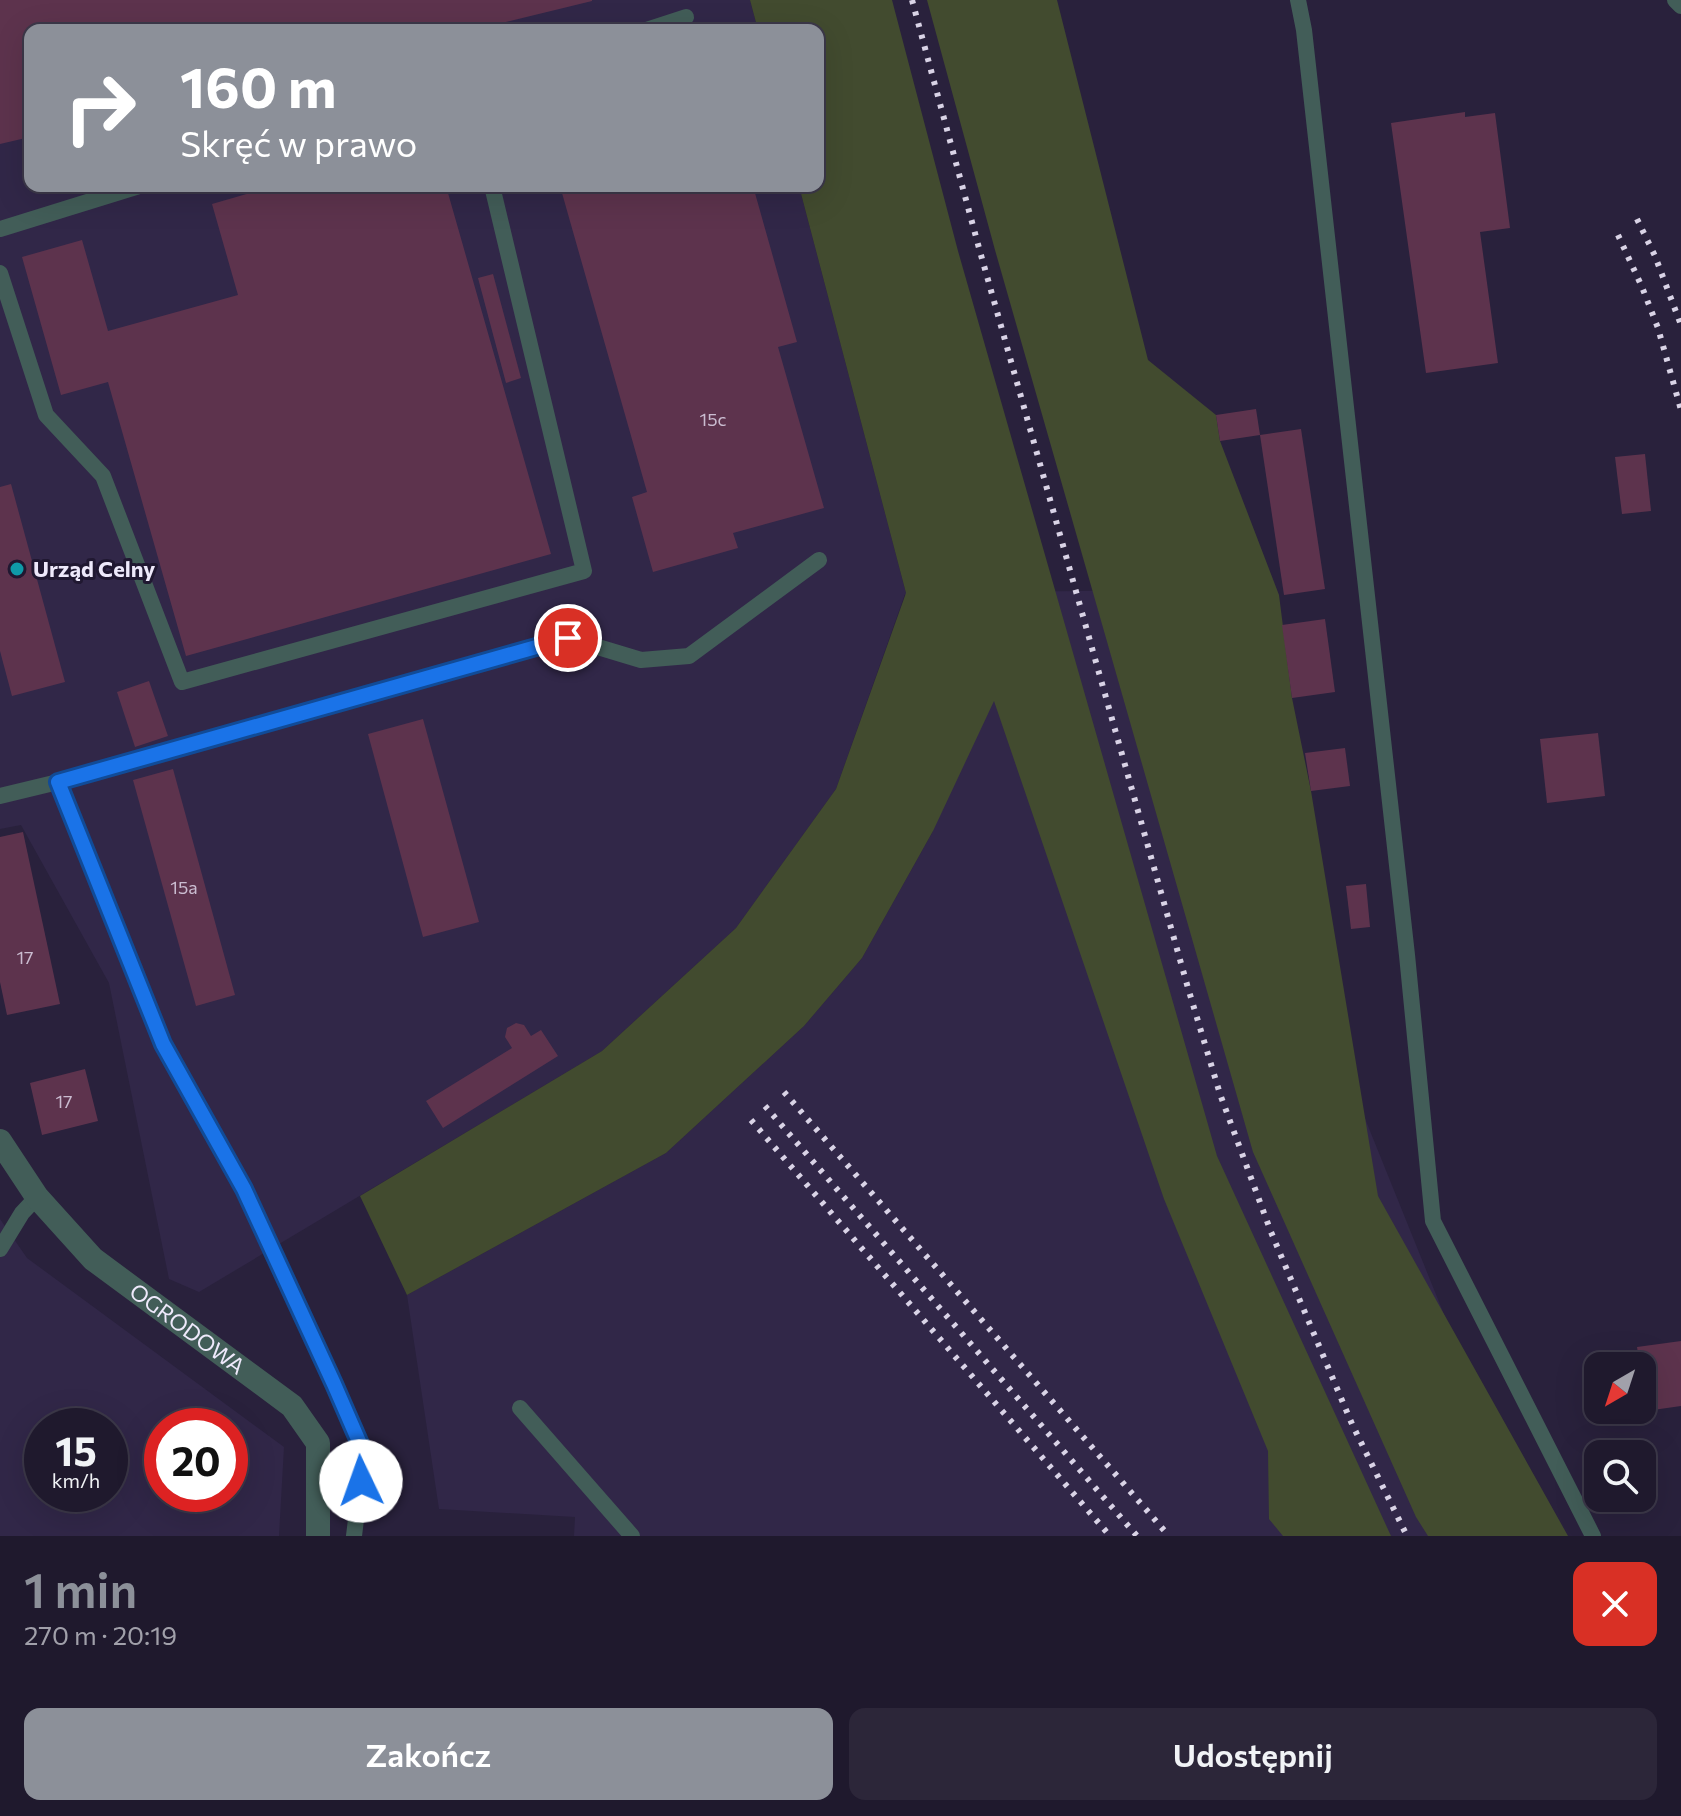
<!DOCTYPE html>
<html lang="pl">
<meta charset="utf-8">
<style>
body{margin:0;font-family:Commissioner,sans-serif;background:#2c2639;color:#f1f3f6;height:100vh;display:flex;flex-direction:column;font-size:30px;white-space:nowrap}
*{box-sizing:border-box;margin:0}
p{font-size:26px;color:#a1a0aa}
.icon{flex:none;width:44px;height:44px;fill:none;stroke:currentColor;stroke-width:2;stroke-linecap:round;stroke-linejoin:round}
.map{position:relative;height:1536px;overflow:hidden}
.side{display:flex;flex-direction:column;background:#1f192d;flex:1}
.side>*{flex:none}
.top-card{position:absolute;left:24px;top:24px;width:800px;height:168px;border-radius:16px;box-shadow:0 8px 32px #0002,0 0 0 2px #3c3849;background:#8c9099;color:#fff;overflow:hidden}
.needle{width:52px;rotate:219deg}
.buttons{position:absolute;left:1584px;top:1352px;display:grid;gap:16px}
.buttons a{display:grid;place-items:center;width:72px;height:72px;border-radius:16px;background:#1f192d;box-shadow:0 8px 32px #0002,0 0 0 2px #3c3849;font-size:40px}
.speed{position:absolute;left:24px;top:1408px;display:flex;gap:16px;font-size:40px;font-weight:700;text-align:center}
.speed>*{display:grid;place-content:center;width:104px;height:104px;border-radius:50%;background:#1f192d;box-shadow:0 8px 32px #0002,0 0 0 2px #3c3849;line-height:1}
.speed small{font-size:20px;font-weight:400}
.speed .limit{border:12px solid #d22;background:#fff;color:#111}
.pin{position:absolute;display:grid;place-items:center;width:68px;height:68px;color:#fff;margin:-34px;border:4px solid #fff;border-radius:50%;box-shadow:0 2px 8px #0007}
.me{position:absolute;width:88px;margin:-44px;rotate:357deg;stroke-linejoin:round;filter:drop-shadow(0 0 6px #0008)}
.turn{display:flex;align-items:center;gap:28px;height:168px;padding:0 24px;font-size:36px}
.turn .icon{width:104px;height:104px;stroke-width:2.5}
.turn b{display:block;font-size:56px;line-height:68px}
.round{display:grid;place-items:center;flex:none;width:84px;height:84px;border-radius:16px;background:#2c2639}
.headline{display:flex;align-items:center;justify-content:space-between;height:136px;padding:0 24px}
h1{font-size:48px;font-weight:600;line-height:60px;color:#8c9099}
.action{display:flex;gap:16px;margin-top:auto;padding:16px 24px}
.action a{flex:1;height:92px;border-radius:16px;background:#8c9099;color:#fff;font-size:32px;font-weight:600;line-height:92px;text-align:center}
.action a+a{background:#2c2639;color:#f1f3f6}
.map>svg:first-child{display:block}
</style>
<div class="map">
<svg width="1681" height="1536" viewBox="0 0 1681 1536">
<rect width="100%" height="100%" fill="#29213c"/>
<!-- built -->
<g fill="#312748" fill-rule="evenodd">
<path d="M0,0h750l8,30h-728v156h769l107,407 344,-4 43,351 211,523 44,73h-974l1,-19 -136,-8 -32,-214 259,-142 138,-127 58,-68 71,-127 -28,-237 -69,195 -100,139 -134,123 -403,241 -30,-13 -60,-296 -88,-158 -21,4z"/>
<path d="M0,1219l27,39 257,189 -5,89h-279zM42,1426h68v68h-68zM162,1426h68v68h-68z"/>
</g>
<!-- green -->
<g fill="#424b2f">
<path d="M750,0h142l66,251 259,905 174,380h-108l-14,-17 -1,-68 -104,-252 -170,-498 -61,130 -71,127 -58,68 -138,127 -259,142 -47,-99 242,-145 134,-123 100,-139 70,-196 -107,-407h19v-156h-60z"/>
<path d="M927,0h130l91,360 68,55 4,26 59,154 13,103 19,93 67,405 190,340h-140l-12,-19 -163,-365 -258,-902z"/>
</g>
<!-- building -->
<g fill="#5d334d">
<path d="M0,0h592v1l-119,29h-443v107l-30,7z"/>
<path d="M1465,112v5l30,-4 15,115 -30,4 18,131 -72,10 -35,-250z"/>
<path d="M274,186h172l105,368 -365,102 -78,-274 -47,13 -39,-138 60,-17 26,91 130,-36 -26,-91z"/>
<path d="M560,186h193l44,156 -19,5 46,161 -91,25 5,15 -85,24 -21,-75 15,-5z"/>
<path d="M493,274l28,104 -15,5 -28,-105z"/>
<path d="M1256,409l4,26 -40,6 -4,-26z"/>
<path d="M1301,429l24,160 -41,6 -24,-160z"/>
<path d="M1645,454l6,57 -29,3 -7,-57z"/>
<path d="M11,484l54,198 -53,14 -12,-45v-164z"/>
<path d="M1325,619l10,73 -43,6 -10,-73z"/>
<path d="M149,681l19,55 -33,11 -18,-55z"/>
<path d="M423,719l56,203 -56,15 -55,-203z"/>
<path d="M1598,733l7,63 -58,7 -7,-64z"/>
<path d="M1345,748l5,38 -39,5 -6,-38z"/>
<path d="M173,769l62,226 -39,11 -63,-226z"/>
<path d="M23,832l37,172 -53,11 -7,-33v-145z"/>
<path d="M1366,884l4,43 -19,2 -5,-43z"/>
<path d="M516,1023l8,2 7,11 10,-6 17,26 -115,72 -17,-27 86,-53 -7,-11 2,-9z"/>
<path d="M85,1069l13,52 -56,14 -12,-52z"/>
<path d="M1681,1341v65l-35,5 -4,-45h-2l-3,-19z"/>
</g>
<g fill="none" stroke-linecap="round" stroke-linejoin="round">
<!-- lane -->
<g stroke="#425d58" stroke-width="16">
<path d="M1298,0l6,30 103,925 26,266 160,315"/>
<path d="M1675,0l6,6"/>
<path d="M646,30l40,-13"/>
<path d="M0,229l139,-43"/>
<path d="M0,273l46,142 57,61 79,206 402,-111 -92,-385"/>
<path d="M58,782l105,262 81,145 62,132 58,132 -10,83"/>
<path d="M0,796l58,-14 510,-144 73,22 48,-4 130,-96"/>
<path d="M0,1249l22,-36 15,-16"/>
<path d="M520,1408l112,128"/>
</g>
<!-- street -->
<path stroke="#425d58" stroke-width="24" id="s1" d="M0,1141l37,56 56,62 199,147 26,37v93"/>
<!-- rail -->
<g stroke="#d9d3e6" stroke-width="6" stroke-dasharray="4 8" stroke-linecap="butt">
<path d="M912,0l67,248 209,740 32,106 51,138 81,192 55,112"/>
<path d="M1637,219l18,37 26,69"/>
<path d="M1618,235l24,52 16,41 23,82"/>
<path d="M784,1092l385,444"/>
<path d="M765,1106l372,430"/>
<path d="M751,1120l359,416"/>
</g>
</g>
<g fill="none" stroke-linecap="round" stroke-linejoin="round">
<defs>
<path id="route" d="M361,1481l3,-28 -30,-69 -90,-195 -81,-145 -105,-262 510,-144"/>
</defs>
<!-- route casing -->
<use href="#route" stroke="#114b97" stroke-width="20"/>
<!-- route -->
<use href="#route" stroke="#1a73e8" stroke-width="14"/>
</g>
<!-- markers -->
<circle fill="#0f9aa8" stroke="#201831" stroke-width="3" cx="17" cy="569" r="8"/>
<g text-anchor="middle" stroke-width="6" stroke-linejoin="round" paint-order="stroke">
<!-- number labels -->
<g font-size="18" fill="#cabcd0">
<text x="713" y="426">15c</text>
<text x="184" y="894">15a</text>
<text x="25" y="964">17</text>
<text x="64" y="1108">17</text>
</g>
<!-- poi labels -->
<g font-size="22" font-weight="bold" fill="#eee9fb" stroke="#201831" text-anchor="start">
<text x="33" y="577">Urząd Celny</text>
</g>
<!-- street labels -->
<g font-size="22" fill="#eee9fb" stroke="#201831">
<text dy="8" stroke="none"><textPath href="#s1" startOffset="268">OGRODOWA</textPath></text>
</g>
</g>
</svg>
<div class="buttons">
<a><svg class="needle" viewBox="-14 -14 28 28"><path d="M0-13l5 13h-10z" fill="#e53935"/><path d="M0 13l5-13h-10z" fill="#a1a0aa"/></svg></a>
<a><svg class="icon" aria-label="search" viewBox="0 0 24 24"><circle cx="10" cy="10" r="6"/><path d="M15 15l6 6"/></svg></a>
</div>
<div class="speed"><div>15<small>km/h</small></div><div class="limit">20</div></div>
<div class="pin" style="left:568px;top:638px;background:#d93025"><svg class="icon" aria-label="arrive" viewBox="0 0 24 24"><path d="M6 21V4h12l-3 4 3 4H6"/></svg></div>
<svg class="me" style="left:361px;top:1481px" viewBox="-20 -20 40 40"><circle r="19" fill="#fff"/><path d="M0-13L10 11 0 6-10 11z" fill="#1a73e8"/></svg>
<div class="top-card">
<div class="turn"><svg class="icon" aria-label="right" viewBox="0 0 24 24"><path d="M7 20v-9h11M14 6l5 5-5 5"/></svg><div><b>160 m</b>Skręć w prawo</div></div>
</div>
</div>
<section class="side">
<div class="headline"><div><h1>1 min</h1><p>270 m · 20:19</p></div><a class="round" style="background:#d93025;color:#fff"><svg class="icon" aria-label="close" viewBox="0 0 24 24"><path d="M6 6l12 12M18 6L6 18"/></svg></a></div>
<div class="action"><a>Zakończ</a><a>Udostępnij</a></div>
</section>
